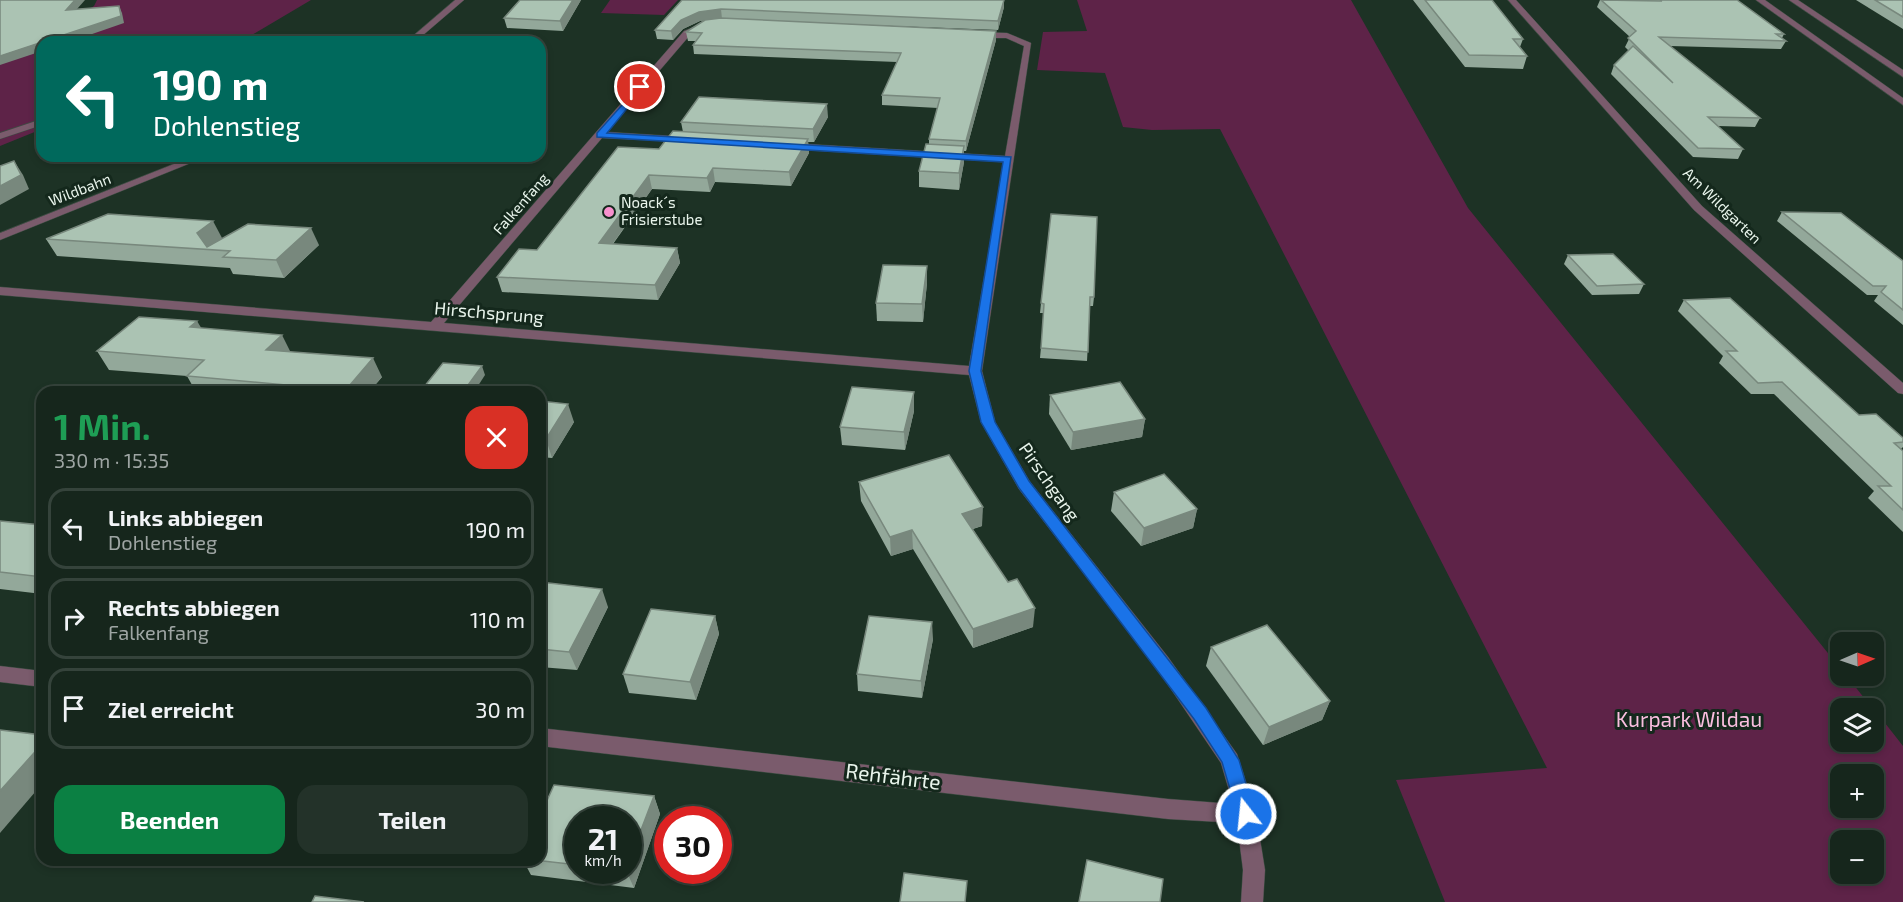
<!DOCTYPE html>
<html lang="de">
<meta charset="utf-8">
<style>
body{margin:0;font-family:"Exo 2",sans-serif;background:#233229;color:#f1f3f6;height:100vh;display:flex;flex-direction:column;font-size:22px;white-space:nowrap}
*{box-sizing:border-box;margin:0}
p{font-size:20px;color:#9ea5a3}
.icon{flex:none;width:33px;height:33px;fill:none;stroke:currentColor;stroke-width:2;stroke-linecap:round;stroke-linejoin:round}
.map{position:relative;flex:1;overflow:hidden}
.panel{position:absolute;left:36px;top:386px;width:510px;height:480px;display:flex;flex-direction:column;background:#16261c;border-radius:18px;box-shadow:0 3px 9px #0003,0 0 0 2px #35433b}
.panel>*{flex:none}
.guide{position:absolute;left:36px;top:36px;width:510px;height:126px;border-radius:18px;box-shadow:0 3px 9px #0003,0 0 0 2px #35433b;background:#00695c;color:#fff;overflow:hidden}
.needle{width:39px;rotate:88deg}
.buttons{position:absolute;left:1830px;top:632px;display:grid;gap:12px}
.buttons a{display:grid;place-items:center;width:54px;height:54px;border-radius:12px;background:#16261c;box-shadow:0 3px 9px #0003,0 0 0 2px #35433b;font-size:30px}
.speed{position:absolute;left:564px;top:806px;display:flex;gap:12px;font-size:30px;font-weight:700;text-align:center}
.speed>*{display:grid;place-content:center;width:78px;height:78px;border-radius:50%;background:#16261c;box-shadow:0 3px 9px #0003,0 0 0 2px #35433b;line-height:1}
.speed small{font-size:15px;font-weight:400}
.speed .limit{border:9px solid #d22;background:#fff;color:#111}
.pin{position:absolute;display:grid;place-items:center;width:51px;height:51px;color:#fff;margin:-26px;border:3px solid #fff;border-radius:50%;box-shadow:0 2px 6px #0007}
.me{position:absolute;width:66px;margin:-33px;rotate:344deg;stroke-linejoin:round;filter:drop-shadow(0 0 4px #0008)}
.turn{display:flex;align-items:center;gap:21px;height:126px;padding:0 18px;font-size:27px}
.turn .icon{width:78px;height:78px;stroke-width:2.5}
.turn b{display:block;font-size:42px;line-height:51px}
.round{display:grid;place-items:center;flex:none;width:63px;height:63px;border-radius:18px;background:#233229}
.head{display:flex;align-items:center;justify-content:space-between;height:102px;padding:0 18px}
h1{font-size:36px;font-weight:700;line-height:45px;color:#1e9e55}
.cta{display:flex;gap:12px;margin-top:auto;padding:12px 18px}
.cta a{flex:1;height:69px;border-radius:18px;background:#0b8043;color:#fff;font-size:24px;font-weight:700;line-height:69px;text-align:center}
.cta a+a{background:#233229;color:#f1f3f6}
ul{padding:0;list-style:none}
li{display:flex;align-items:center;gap:18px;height:81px;margin:0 12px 9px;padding:0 6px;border:3px solid #35433b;border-radius:18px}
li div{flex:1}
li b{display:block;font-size:22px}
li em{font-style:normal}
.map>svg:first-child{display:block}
</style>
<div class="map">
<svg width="1903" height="902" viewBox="0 0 1903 902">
<rect width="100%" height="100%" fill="#1d3225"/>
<!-- green -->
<g fill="#5e2348" fill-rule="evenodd">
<path d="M97,0h214l-71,42h-175l-22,-4 51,-32z"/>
<path d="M610,0h68l-14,15 -63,-2z"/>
<path d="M1077,0h274l117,208 372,460v7h6l26,33h-32v33h34v-32l29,37v156h-458l-49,-122 151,-12 -327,-639 -68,1 -29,-3 -18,-54 -68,-3 6,-38 44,-1zM1840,774h34v33h-34zM1840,840h34v33h-34z"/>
<path d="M42,43v86l-42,17v-94z"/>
</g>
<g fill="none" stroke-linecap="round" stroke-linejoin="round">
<defs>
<g id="minor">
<path d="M455,0h9l-49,42h-9z"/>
<path d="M1508,0h8l186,206 201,177v11l-5,-1 -204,-183z"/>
<path d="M1756,0h9l138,98v7z"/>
<path d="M1789,0h9l105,70v7z"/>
<path d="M706,23l4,2 -1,2 -19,8 -83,97 80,5 4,1v4l-89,-4 -158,185 525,43 35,-204 -215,-13 -5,-3 5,-3 216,13 19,-110 -18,-8h-31l-4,-3 4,-3 32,1 24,10 -49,328 13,51 35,60 138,175 69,97 19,60 9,56 -2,32h-22l2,-32 -6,-47 -69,-4 -628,-73v-18l628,71 65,5 -12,-41 -65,-96 -137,-178 -38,-67 -12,-47 -969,-80v-8l431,35 253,-291z"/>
<path d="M42,119v6l-42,14v-6z"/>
<path d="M194,156h14l-208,84v-7z"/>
<path d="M0,666l42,5v16l-42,-5z"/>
</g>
</defs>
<!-- minor casing -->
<use href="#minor" stroke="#3a4d41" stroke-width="1"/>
<!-- minor -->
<use href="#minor" fill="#7a5b6c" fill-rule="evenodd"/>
</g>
<!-- wall -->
<g fill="#93a89a" fill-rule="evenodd">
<path d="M581,0l-18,31 -56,-3 -3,-10z"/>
<path d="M682,0l322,7 -6,23 -182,-7 180,17 -30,111h-2v11l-5,28 -40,-3v-16l10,-27v-5l9,-31 -56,-3v-10l15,-33 -203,-8 -1,-9 3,-4h-8l-2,-9 19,-12 -5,1 -17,8 -10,11 -16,-1 -2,-9z"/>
<path d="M1413,0h79l31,39 -3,8 7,9 -4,13 -58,-2z"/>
<path d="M1600,0h137l47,34 -2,4 4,3 -5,8 -111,-3 90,72 -5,9 -37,-1 25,23 -5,10 -45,-2 -82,-83 3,-9 15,-14 -4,-4 5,-10 -33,-30z"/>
<path d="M1856,0h47v29z"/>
<path d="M828,117l-14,25h-6l1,11 -18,33 -76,-4 -5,10 -58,-3 -39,55 64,4 3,15 -22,37 -156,-8 -5,-15 40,-27 146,-118 -2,-10z"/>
<path d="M1782,212l121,49v64l-29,-24 4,-6h-11l-90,-74z"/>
<path d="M1051,214l43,83 -1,9h-3l-3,55 -47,-3 4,-45h-4l1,-10z"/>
<path d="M222,238l-3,3 100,4 -35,33 -51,-4 -3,-6 -173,-12 -11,-17z"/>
<path d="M1568,255l76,29 -5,10 -47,1 -28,-31z"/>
<path d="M927,266v17l-4,39 -46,-1 -1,-18z"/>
<path d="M1684,300l175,115 44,23v9l-2,2 2,2v81l-35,-34 6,-7 -100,-97h-23l-32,-31 4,-7 -45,-45z"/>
<path d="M201,328l90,24 91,25 -13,15h-173l-9,-16 -78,-6 -12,-19z"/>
<path d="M914,392v19l-9,39 -63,-5 -2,-18z"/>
<path d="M1050,395l95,24 -3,18 -71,13 -22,-36z"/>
<path d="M540,401l34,21 -22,36 -12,-1z"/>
<path d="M859,482l123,44 -9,3 60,98 -60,21 -60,-99 -22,7 -30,-55z"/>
<path d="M1114,492l83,17 -4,19 -52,18 -30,-35z"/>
<path d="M0,521l42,4v69l-42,-5z"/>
<path d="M540,582l68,25 -31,63 -37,-3z"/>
<path d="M715,616l4,18 -23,66 -67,-7 -6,-19z"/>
<path d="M933,639l-11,59 -64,-7 -1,-17z"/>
<path d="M1211,647l119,54 -8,19 -59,25 -57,-79z"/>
<path d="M554,785l100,11 6,18 -26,74 -103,-13 -8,-15h17v-44zM578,819h50v51h-50z"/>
</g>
<!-- shaded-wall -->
<g fill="#78887d">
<path d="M75,0h10l-15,17 -4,-7z"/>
<path d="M573,0h8l-18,31 -3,-10z"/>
<path d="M1004,0v7l-6,23v-9z"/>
<path d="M119,6l3,7 2,10 -55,19h-26z"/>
<path d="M721,9l1,10 -22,2 -17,8 -10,11 -2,-9 10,-11 18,-8z"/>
<path d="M996,31v9l-30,111v-10z"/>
<path d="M42,42v9l-42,14v-9z"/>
<path d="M827,104l1,13 -14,25 -1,-13z"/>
<path d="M808,139l1,14 -18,33 -2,-14z"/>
<path d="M964,146v16l-5,28v-17z"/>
<path d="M14,161l9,14 6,14 -29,16v-19z"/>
<path d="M713,168l2,14 -5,10 -3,-14z"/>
<path d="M649,175l3,14 -49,68 -4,-14z"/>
<path d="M213,221l9,17 -15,12 -10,-17z"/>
<path d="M311,228l8,17 -35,33 -8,-18z"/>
<path d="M677,248l3,15 -22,37 -3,-15z"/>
<path d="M927,266v17l-4,39 -1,-18z"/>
<path d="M197,321l11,18 -18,-12z"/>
<path d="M282,335l9,18 -25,-3z"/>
<path d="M373,358l9,19 -13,15h-25z"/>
<path d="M482,366l3,9 -11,17h-11z"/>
<path d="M914,392v19l-9,39 -1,-18z"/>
<path d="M568,404l6,18 -22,36 -6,-19z"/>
<path d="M1145,419l-3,18 -71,13 2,-18z"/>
<path d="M983,507l-1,19 -20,6v-18z"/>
<path d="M1197,509l-4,19 -52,18 3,-18z"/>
<path d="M912,530l1,19 -22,7 -1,-19z"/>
<path d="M602,589l6,18 -31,63 -8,-18z"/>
<path d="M1035,608l-2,19 -60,21v-19z"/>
<path d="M715,616l4,18 -23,66 -6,-18z"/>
<path d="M932,622l1,17 -11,59 -1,-17z"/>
<path d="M1330,701l-8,19 -59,25 6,-18z"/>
<path d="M42,744v40l-42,49v-42z"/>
<path d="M654,796l6,18 -26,74 -8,-18h2v-6z"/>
</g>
<!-- building -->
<g fill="#abc3b3" stroke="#78887d" stroke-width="1.5">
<path d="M0,0h75l-9,10 53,-4 2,10 -121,40z"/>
<path d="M520,0h53l-13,21 -56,-3z"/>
<path d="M682,0h322l-6,21 -277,-12 -22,3 -18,8 -10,11 -16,-1z"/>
<path d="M1425,0h67l31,39h-10l14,17 -58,-1z"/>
<path d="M1601,0l61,1 -2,-1h77l47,34h-8l10,7 -127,-4 101,81 -52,-1 35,32 -45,-1 -84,-83 19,-19 40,37 -45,-45 8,-7z"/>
<path d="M1875,0h28v17z"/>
<path d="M721,18l275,13 -30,110 -37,-2 11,-41 -58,-3 19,-42 -208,-8 9,-12 -16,-1 19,-12z"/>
<path d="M699,97l128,7 -14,25 -132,-7z"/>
<path d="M673,131l135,8 -19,33 -76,-4 -6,10 -58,-3 -50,68 78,5 -22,37 -158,-8 22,-28 18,1 81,-103 41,2z"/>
<path d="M926,144l38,2 -5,27 -40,-2z"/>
<path d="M14,161l7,14 -21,11v-20z"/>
<path d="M1782,212l59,1 62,48v49l-22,-18 5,-6h-13z"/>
<path d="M108,214l105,7 -16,12 10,14 41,-23 63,4 -35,32 -53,-3 7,-6 -184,-12z"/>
<path d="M1051,214l46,3 -3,80h-4l-2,55 -47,-4 3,-44 -3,-1z"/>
<path d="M1613,254l31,30 -47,2 -29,-31z"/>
<path d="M883,265l44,1 -5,38 -46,-1z"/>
<path d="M1730,298l129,117 17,-1 27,24v4l-9,1 9,8v59l-25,-24h13l-109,-104 -24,1 -32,-32h11l-53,-51z"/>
<path d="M139,317l58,4 -7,6 92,8 -16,15 107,8 -29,34h-63l6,-7 -100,-9 17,-16 -107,-9z"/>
<path d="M443,363l39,3 -19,26h-43z"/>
<path d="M1120,382l25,37 -72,13 -23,-37z"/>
<path d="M852,387l62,5 -10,40 -64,-5z"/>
<path d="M540,401l28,3 -22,35h-6z"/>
<path d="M949,455l34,52 -21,7 46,68 9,-3 18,29 -62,21 -61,-99 -22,7 -31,-55z"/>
<path d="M1164,474l33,35 -53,19 -30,-36z"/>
<path d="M0,521l42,4v52l-42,-5z"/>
<path d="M540,582l62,7 -33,63 -29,-3z"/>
<path d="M651,609l64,7 -25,66 -67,-8z"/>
<path d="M869,616l63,6 -11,59 -64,-7z"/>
<path d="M1267,625l63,76 -61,26 -58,-80z"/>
<path d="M0,730l42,5v9l-42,47z"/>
<path d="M554,785l100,11 -26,68v-45h-50v46l-44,-5h6v-44z"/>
<path d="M1087,860l76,19 -3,23h-81z"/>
<path d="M904,873l63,8 -2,21h-65z"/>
<path d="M315,896l49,6h-52z"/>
</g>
<!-- route -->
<path fill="#1a73e8" stroke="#114b97" stroke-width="1.5" d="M640,85l3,4 -36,44 404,24 -30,214 14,51 34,59 177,227 33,52 16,54 -2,6 -7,2 -7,-2 -17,-58 -28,-43 -175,-231 -38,-66 -12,-51 34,-209 -406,-25v-4z"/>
<!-- markers -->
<circle fill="#f790cd" stroke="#14281c" stroke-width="2" cx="609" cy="212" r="6"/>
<g text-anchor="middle" stroke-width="6" stroke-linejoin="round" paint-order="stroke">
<!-- far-street labels -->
<g font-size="15" fill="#e9f5ec" stroke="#14281c">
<text transform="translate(80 190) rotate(-21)" y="5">Wildbahn</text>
<text transform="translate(521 204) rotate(-49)" y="5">Falkenfang</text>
<text transform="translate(1722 206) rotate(44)" y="5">Am Wildgarten</text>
</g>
<!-- far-poi labels -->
<g font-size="15" fill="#e9f5ec" stroke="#14281c" text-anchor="start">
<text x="621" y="208">Noack´s<tspan x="621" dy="17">Frisierstube</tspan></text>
</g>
<!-- street labels -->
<g font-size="18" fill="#e9f5ec" stroke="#14281c">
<text transform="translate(489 313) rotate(5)" y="6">Hirschsprung</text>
<text transform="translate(1049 482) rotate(55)" y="6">Pirschgang</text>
</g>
<!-- near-park labels -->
<g font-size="21" fill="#fabedf" stroke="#14281c">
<text x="1689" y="727">Kurpark Wildau</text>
</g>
<!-- near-street labels -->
<g font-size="21" fill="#e9f5ec" stroke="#14281c">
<text transform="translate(893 777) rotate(7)" y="7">Rehfährte</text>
</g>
</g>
</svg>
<div class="buttons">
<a><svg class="needle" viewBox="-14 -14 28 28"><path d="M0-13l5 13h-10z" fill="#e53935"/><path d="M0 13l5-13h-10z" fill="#9ea5a3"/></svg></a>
<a><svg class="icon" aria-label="layers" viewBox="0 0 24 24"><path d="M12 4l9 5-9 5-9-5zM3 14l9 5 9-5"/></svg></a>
<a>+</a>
<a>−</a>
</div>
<div class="speed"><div>21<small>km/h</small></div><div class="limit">30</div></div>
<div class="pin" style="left:640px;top:87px;background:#d93025"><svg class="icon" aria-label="arrive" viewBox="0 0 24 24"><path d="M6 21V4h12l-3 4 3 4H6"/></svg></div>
<svg class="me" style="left:1246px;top:814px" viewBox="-20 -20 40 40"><circle r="17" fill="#1a73e8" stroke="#fff" stroke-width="3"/><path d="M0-11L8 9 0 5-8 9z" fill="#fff"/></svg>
<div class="guide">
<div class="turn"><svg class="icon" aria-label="left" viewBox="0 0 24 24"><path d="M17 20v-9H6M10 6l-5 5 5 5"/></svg><div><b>190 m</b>Dohlenstieg</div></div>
</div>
<section class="panel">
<div class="head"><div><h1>1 Min.</h1><p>330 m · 15:35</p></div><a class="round" style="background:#d93025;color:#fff"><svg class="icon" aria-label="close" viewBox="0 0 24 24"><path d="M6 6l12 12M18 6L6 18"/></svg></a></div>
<ul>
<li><svg class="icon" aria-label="left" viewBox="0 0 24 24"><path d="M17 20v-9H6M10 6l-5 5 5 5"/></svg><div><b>Links abbiegen</b><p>Dohlenstieg</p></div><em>190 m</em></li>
<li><svg class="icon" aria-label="right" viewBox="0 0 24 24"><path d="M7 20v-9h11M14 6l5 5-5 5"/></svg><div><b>Rechts abbiegen</b><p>Falkenfang</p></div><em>110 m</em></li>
<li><svg class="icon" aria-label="arrive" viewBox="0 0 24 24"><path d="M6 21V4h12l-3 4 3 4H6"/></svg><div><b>Ziel erreicht</b></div><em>30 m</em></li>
</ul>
<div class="cta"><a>Beenden</a><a>Teilen</a></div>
</section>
</div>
